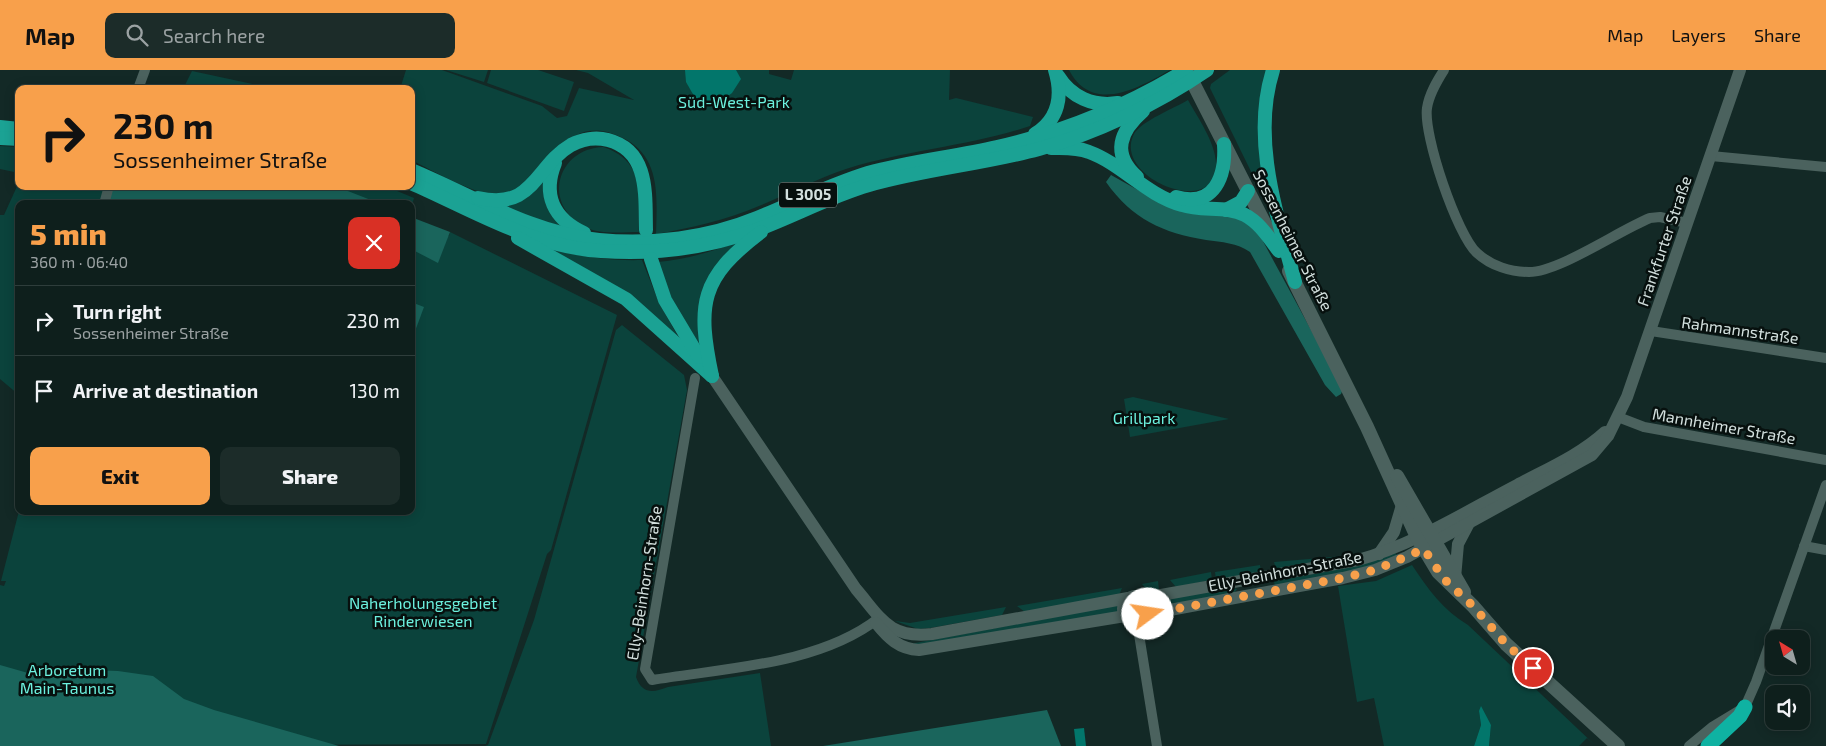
<!DOCTYPE html>
<meta charset="utf-8">
<style>
body{margin:0;font-family:"Exo 2",sans-serif;background:#1c2c29;color:#f1f3f6;height:100vh;display:flex;flex-direction:column;font-size:19px;white-space:nowrap}
*{box-sizing:border-box;margin:0}
p{font-size:16px;color:#9ba2a3}
.icon{flex:none;width:28px;height:28px;fill:none;stroke:currentColor;stroke-width:2;stroke-linecap:round;stroke-linejoin:round}
.map{position:relative;flex:1;overflow:hidden}
.panel{position:absolute;left:15px;top:130px;width:400px;height:315px;display:flex;flex-direction:column;background:#0e1f1c;border-radius:10px;box-shadow:0 2px 12px #0003,0 0 0 1px #2e3d3b}
.panel>*{flex:none}
.banner{position:absolute;left:15px;top:15px;width:400px;height:105px;border-radius:10px;box-shadow:0 2px 12px #0003,0 0 0 1px #2e3d3b;background:#f8a04b;color:#111;overflow:hidden}
.needle{width:32px;rotate:323deg}
.controls{position:absolute;left:1765px;top:560px;display:grid;gap:10px}
.controls a{display:grid;place-items:center;width:45px;height:45px;border-radius:10px;background:#0e1f1c;box-shadow:0 2px 12px #0003,0 0 0 1px #2e3d3b;font-size:25px}
.pin{position:absolute;display:grid;place-items:center;width:42px;height:42px;color:#fff;margin:-21px;border:2px solid #fff;border-radius:50%;box-shadow:0 1px 5px #0007}
.me{position:absolute;width:55px;margin:-28px;rotate:76deg;stroke-linejoin:round;filter:drop-shadow(0 0 4px #0008)}
.turn{display:flex;align-items:center;gap:18px;height:105px;padding:0 15px;font-size:22px}
.turn .icon{width:65px;height:65px;stroke-width:2.5}
.turn b{display:block;font-size:35px;line-height:42px}
.round{display:grid;place-items:center;flex:none;width:52px;height:52px;border-radius:10px;background:#1c2c29}
.headline{display:flex;align-items:center;justify-content:space-between;height:85px;padding:0 15px}
h1{font-size:30px;font-weight:800;line-height:38px;color:#f8a04b}
.cta{display:flex;gap:10px;margin-top:auto;padding:10px 15px}
.cta a{flex:1;height:58px;border-radius:10px;background:#f8a04b;color:#111;font-size:20px;font-weight:800;line-height:58px;text-align:center}
.cta a+a{background:#1c2c29;color:#f1f3f6}
ul{padding:0;list-style:none}
li{display:flex;align-items:center;gap:15px;height:70px;padding:0 15px;border-top:1px solid #2e3d3b}
li div{flex:1}
li b{display:block;font-size:19px}
li em{font-style:normal}
header{display:flex;align-items:center;gap:30px;box-sizing:border-box;height:70px;padding:0 25px;background:#f8a04b;color:#111}
header strong{font-size:24px}
nav{display:flex;gap:28px;margin-inline-start:auto;font-size:18px}
.search{width:350px;height:45px;background:#1c2c29;display:flex;align-items:center;gap:12px;box-sizing:border-box;padding:0 18px;border-radius:10px;color:#9ba2a3;font-size:19px}
.map>svg:first-child{display:block}
</style>
<header>
<strong>Map</strong>
<div class="search"><svg class="icon" aria-label="search" viewBox="0 0 24 24"><circle cx="10" cy="10" r="6"/><path d="M15 15l6 6"/></svg>Search here</div>
<nav><a>Map</a><a>Layers</a><a>Share</a></nav>
</header>
<div class="map">
<svg width="1826" height="676" viewBox="0 0 1826 676">
<rect width="100%" height="100%" fill="#132926"/>
<!-- green -->
<g fill="#0b433c">
<path d="M406,0h36l100,36 15,12 10,-2 12,-28 55,12 -46,-27 -12,-3h193v4l22,6 3,-10h156l-1,30 7,-2 77,19 -3,9c-59,20 -124,24 -184,43 -30,10 -58,25 -87,37 -33,14 -68,22 -103,28 1,-36 5,-76 -31,-95 -67,-35 -73,48 -121,56 -25,3 -70,-24 -93,-35v-71h-11z"/>
<path d="M446,0h42l-4,12z"/>
<path d="M491,0h47l36,12 -10,29 -77,-28z"/>
<path d="M1069,0h101c-33,19 -78,44 -101,0z"/>
<path d="M1230,0h38l2,129 -4,3 -56,-114 1,-4z"/>
<path d="M192,1l84,18h-93z"/>
<path d="M1188,30c10,18 27,42 28,63 3,58 -105,15 -82,-29 7,-13 41,-26 54,-34z"/>
<path d="M0,76l19,1v26l-19,-4z"/>
<path d="M603,77c43,14 36,49 36,85 -16,0 -39,3 -54,-5 -43,-22 -29,-78 18,-80z"/>
<path d="M549,104c-3,27 -6,37 19,54l-62,-17 -1,-8z"/>
<path d="M19,112v4h366l29,12 -3,11v-5h-392v191l-19,-16v-164h4z"/>
<path d="M411,147l38,19 1,-4 167,83 -66,235 -4,4 -61,190 -486,2v-161l4,1 2,-5h-5l18,-70h392z"/>
<path d="M747,168l-28,24 -15,93 -31,-53 -15,-40c30,-3 62,-12 89,-24z"/>
<path d="M543,177c34,9 64,14 99,13l17,43 21,37z"/>
<path d="M622,255l62,50 3,15 -51,287c6,17 17,16 32,10l92,-14 11,73h-286l3,-1 46,-125 82,-290z"/>
<path d="M1133,327l96,22 -99,18 -6,-38z"/>
<path d="M1396,483l1,5 -26,9 -96,20 -1,-6 84,-15z"/>
<path d="M1344,486l-68,13 -2,-7z"/>
<path d="M1260,495l1,7 -45,8 -1,-8z"/>
<path d="M1412,495c15,23 32,46 56,60l128,121 -9,-8 -8,8h-90l2,-21 -12,-14 2,14 -7,21h-90l-10,-48 -17,4 -19,-116 38,-5z"/>
<path d="M1211,502l1,8 -36,7 -6,-7z"/>
<path d="M1158,511l1,9h-12l-5,-6z"/>
<path d="M1122,518l-3,7 -94,17 -8,-6z"/>
<path d="M1234,518l3,1 -4,6 -65,11 -1,-8z"/>
<circle cx="1136" cy="538" r="5.5"/>
<path d="M1119,535l1,9 -201,33 -9,-3z"/>
<path d="M1006,537l-4,8 -72,13 -12,1 -23,-8 15,2z"/>
</g>
<!-- forest -->
<g fill="#1a655c">
<path d="M1111,105l52,29 77,14 18,14 85,157 -2,5 -5,3 -11,-12 -75,-133c-13,-9 -28,-10 -44,-12 -43,-7 -74,-21 -100,-58z"/>
<path d="M109,116h226l46,18h-277z"/>
<path d="M411,147l39,15 -12,31 -27,-14z"/>
<path d="M411,232l13,5 -13,35z"/>
<path d="M0,595l42,12 21,-8 55,2 35,5 31,23 30,11 125,36h-339z"/>
<path d="M1047,640l14,36h-238z"/>
</g>
<!-- water -->
<g fill="#02766b">
<path d="M685,0h51l5,9 -9,14 -16,12 -18,-2 -12,-21z"/>
<path d="M1481,636l10,19 -2,21h-15l7,-21 -2,-14z"/>
<path d="M1084,658l2,18h-10l-2,-17z"/>
</g>
<g fill="none" stroke-linecap="round" stroke-linejoin="round">
<!-- minor -->
<g stroke="#4b625e" stroke-width="10">
<path d="M1444,0c-7,11 -15,24 -17,38 -4,27 30,127 50,145 14,13 34,19 52,19 30,0 89,-41 121,-54l10,-1 27,6"/>
<path d="M138,19l7,-19"/>
<path d="M1711,86l115,11"/>
<path d="M104,134l5,-18"/>
<path d="M1651,261l175,27"/>
<path d="M695,308l-50,291 7,11c73,-12 167,-15 227,-62"/>
<path d="M1618,347l26,10 182,33"/>
<path d="M1804,476l22,4"/>
<path d="M1137,552l20,124"/>
<path d="M1689,676l23,-19 33,-20 11,-25 70,-197"/>
</g>
<!-- tertiary -->
<g stroke="#4b625e" stroke-width="12">
<path d="M712,306l144,213c25,29 33,50 76,45l196,-36"/>
<path d="M1379,484l15,-22 8,-27"/>
<path d="M1455,508l3,-34 10,-19"/>
<circle cx="1136" cy="539" r="13"/>
<path d="M1144,528l214,-38c57,-16 107,-48 159,-75 30,-16 63,-30 88,-53"/>
<path d="M1148,544l195,-36 32,-8 32,-13 185,-102 16,-19 19,-39 113,-327"/>
<path d="M876,553c12,15 23,26 43,27l206,-34"/>
</g>
<!-- secondary -->
<g stroke="#4b625e" stroke-width="14">
<path d="M1187,1l84,165"/>
<path d="M1289,201l78,156 50,110 21,35 35,34 33,38 112,102"/>
<path d="M1397,406l67,116"/>
</g>
<!-- trunk -->
<g stroke="#1ba294" stroke-width="14">
<path d="M1273,0c-22,69 4,144 22,212"/>
<path d="M1058,6c13,21 35,31 60,27"/>
<path d="M0,57l19,2"/>
<path d="M1035,64c24,-15 28,-38 20,-64"/>
<path d="M0,68l19,1"/>
<path d="M1051,78c13,0 26,-1 38,4 33,12 57,43 93,53 20,7 44,0 63,10 15,8 24,23 34,36"/>
<path d="M555,93c-13,32 -1,56 29,70"/>
<path d="M411,100c63,26 119,63 188,70 53,5 109,-2 158,-22 37,-15 72,-33 111,-45 42,-12 86,-16 129,-26 67,-15 130,-41 189,-77"/>
<path d="M1137,107c-26,-23 -17,-46 6,-66"/>
<path d="M411,113c62,27 121,64 190,68 55,4 107,-3 158,-22 37,-14 72,-33 110,-44 56,-16 114,-21 170,-36 58,-16 118,-45 168,-79"/>
<path d="M1176,127c39,11 50,-21 48,-53"/>
<path d="M478,128c56,13 57,-32 93,-53 11,-6 25,-8 37,-5 42,11 37,56 38,90"/>
<path d="M1226,140l15,-8 7,-11"/>
<path d="M518,168l108,61 86,77"/>
<path d="M651,189l14,41 34,57"/>
<path d="M712,306c-15,-72 -12,-98 49,-144"/>
</g>
<!-- motorway -->
<path stroke="#0fb2a2" stroke-width="15" d="M1708,676l32,-30 5,-9"/>
</g>
<g fill="none" stroke-linecap="round" stroke-linejoin="round">
<!-- route -->
<path stroke="#f8a04b" stroke-width="9" stroke-dasharray="0 16.2" d="M1148,544l195,-36 32,-8 49,-21 20,30 29,27 33,38 27,24"/>
</g>
<g text-anchor="middle" stroke-width="5" stroke-linejoin="round" paint-order="stroke">
<!-- shield labels -->
<rect fill="#07100e" stroke="#96a2a0" stroke-width="1" x="779" y="112.5" width="58" height="25" rx="4"/>
<g font-size="15" font-weight="bold" fill="#d3e0de">
<text x="808" y="130">L 3005</text>
</g>
<!-- park labels -->
<g font-size="16" fill="#6cf1df" stroke="#07100e">
<text x="734" y="38">Süd-West-Park</text>
<text x="1144" y="354">Grillpark</text>
<text x="423" y="539">Naherholungsgebiet<tspan x="423" dy="18">Rinderwiesen</tspan></text>
<text x="67" y="606">Arboretum<tspan x="67" dy="18">Main-Taunus</tspan></text>
</g>
<!-- street labels -->
<g font-size="16" fill="#d3e0de" stroke="#07100e">
<text transform="translate(1293 170) rotate(63)" y="6">Sossenheimer Straße</text>
<text transform="translate(1664 171) rotate(-71)" y="6">Frankfurter Straße</text>
<text transform="translate(1740 260) rotate(8)" y="6">Rahmannstraße</text>
<text transform="translate(1724 356) rotate(10)" y="6">Mannheimer Straße</text>
<text transform="translate(1285 501) rotate(-11)" y="6">Elly-Beinhorn-Straße</text>
<text transform="translate(644 513) rotate(-81)" y="6">Elly-Beinhorn-Straße</text>
</g>
</g>
</svg>
<div class="controls">
<a><svg class="needle" viewBox="-14 -14 28 28"><path d="M0-13l5 13h-10z" fill="#e53935"/><path d="M0 13l5-13h-10z" fill="#9ba2a3"/></svg></a>
<a><svg class="icon" aria-label="sound" viewBox="0 0 24 24"><path d="M4 9h4l5-4v14l-5-4H4zM17 9q2 3 0 6"/></svg></a>
</div>
<div class="pin" style="left:1533px;top:598px;background:#d93025"><svg class="icon" aria-label="arrive" viewBox="0 0 24 24"><path d="M6 21V4h12l-3 4 3 4H6"/></svg></div>
<svg class="me" style="left:1148px;top:544px" viewBox="-20 -20 40 40"><circle r="19" fill="#fff"/><path d="M0-13L10 11 0 6-10 11z" fill="#f8a04b"/></svg>
<div class="banner">
<div class="turn"><svg class="icon" aria-label="right" viewBox="0 0 24 24"><path d="M7 20v-9h11M14 6l5 5-5 5"/></svg><div><b>230 m</b>Sossenheimer Straße</div></div>
</div>
<section class="panel">
<div class="headline"><div><h1>5 min</h1><p>360 m · 06:40</p></div><a class="round" style="background:#d93025;color:#fff"><svg class="icon" aria-label="close" viewBox="0 0 24 24"><path d="M6 6l12 12M18 6L6 18"/></svg></a></div>
<ul>
<li><svg class="icon" aria-label="right" viewBox="0 0 24 24"><path d="M7 20v-9h11M14 6l5 5-5 5"/></svg><div><b>Turn right</b><p>Sossenheimer Straße</p></div><em>230 m</em></li>
<li><svg class="icon" aria-label="arrive" viewBox="0 0 24 24"><path d="M6 21V4h12l-3 4 3 4H6"/></svg><div><b>Arrive at destination</b></div><em>130 m</em></li>
</ul>
<div class="cta"><a>Exit</a><a>Share</a></div>
</section>
</div>
